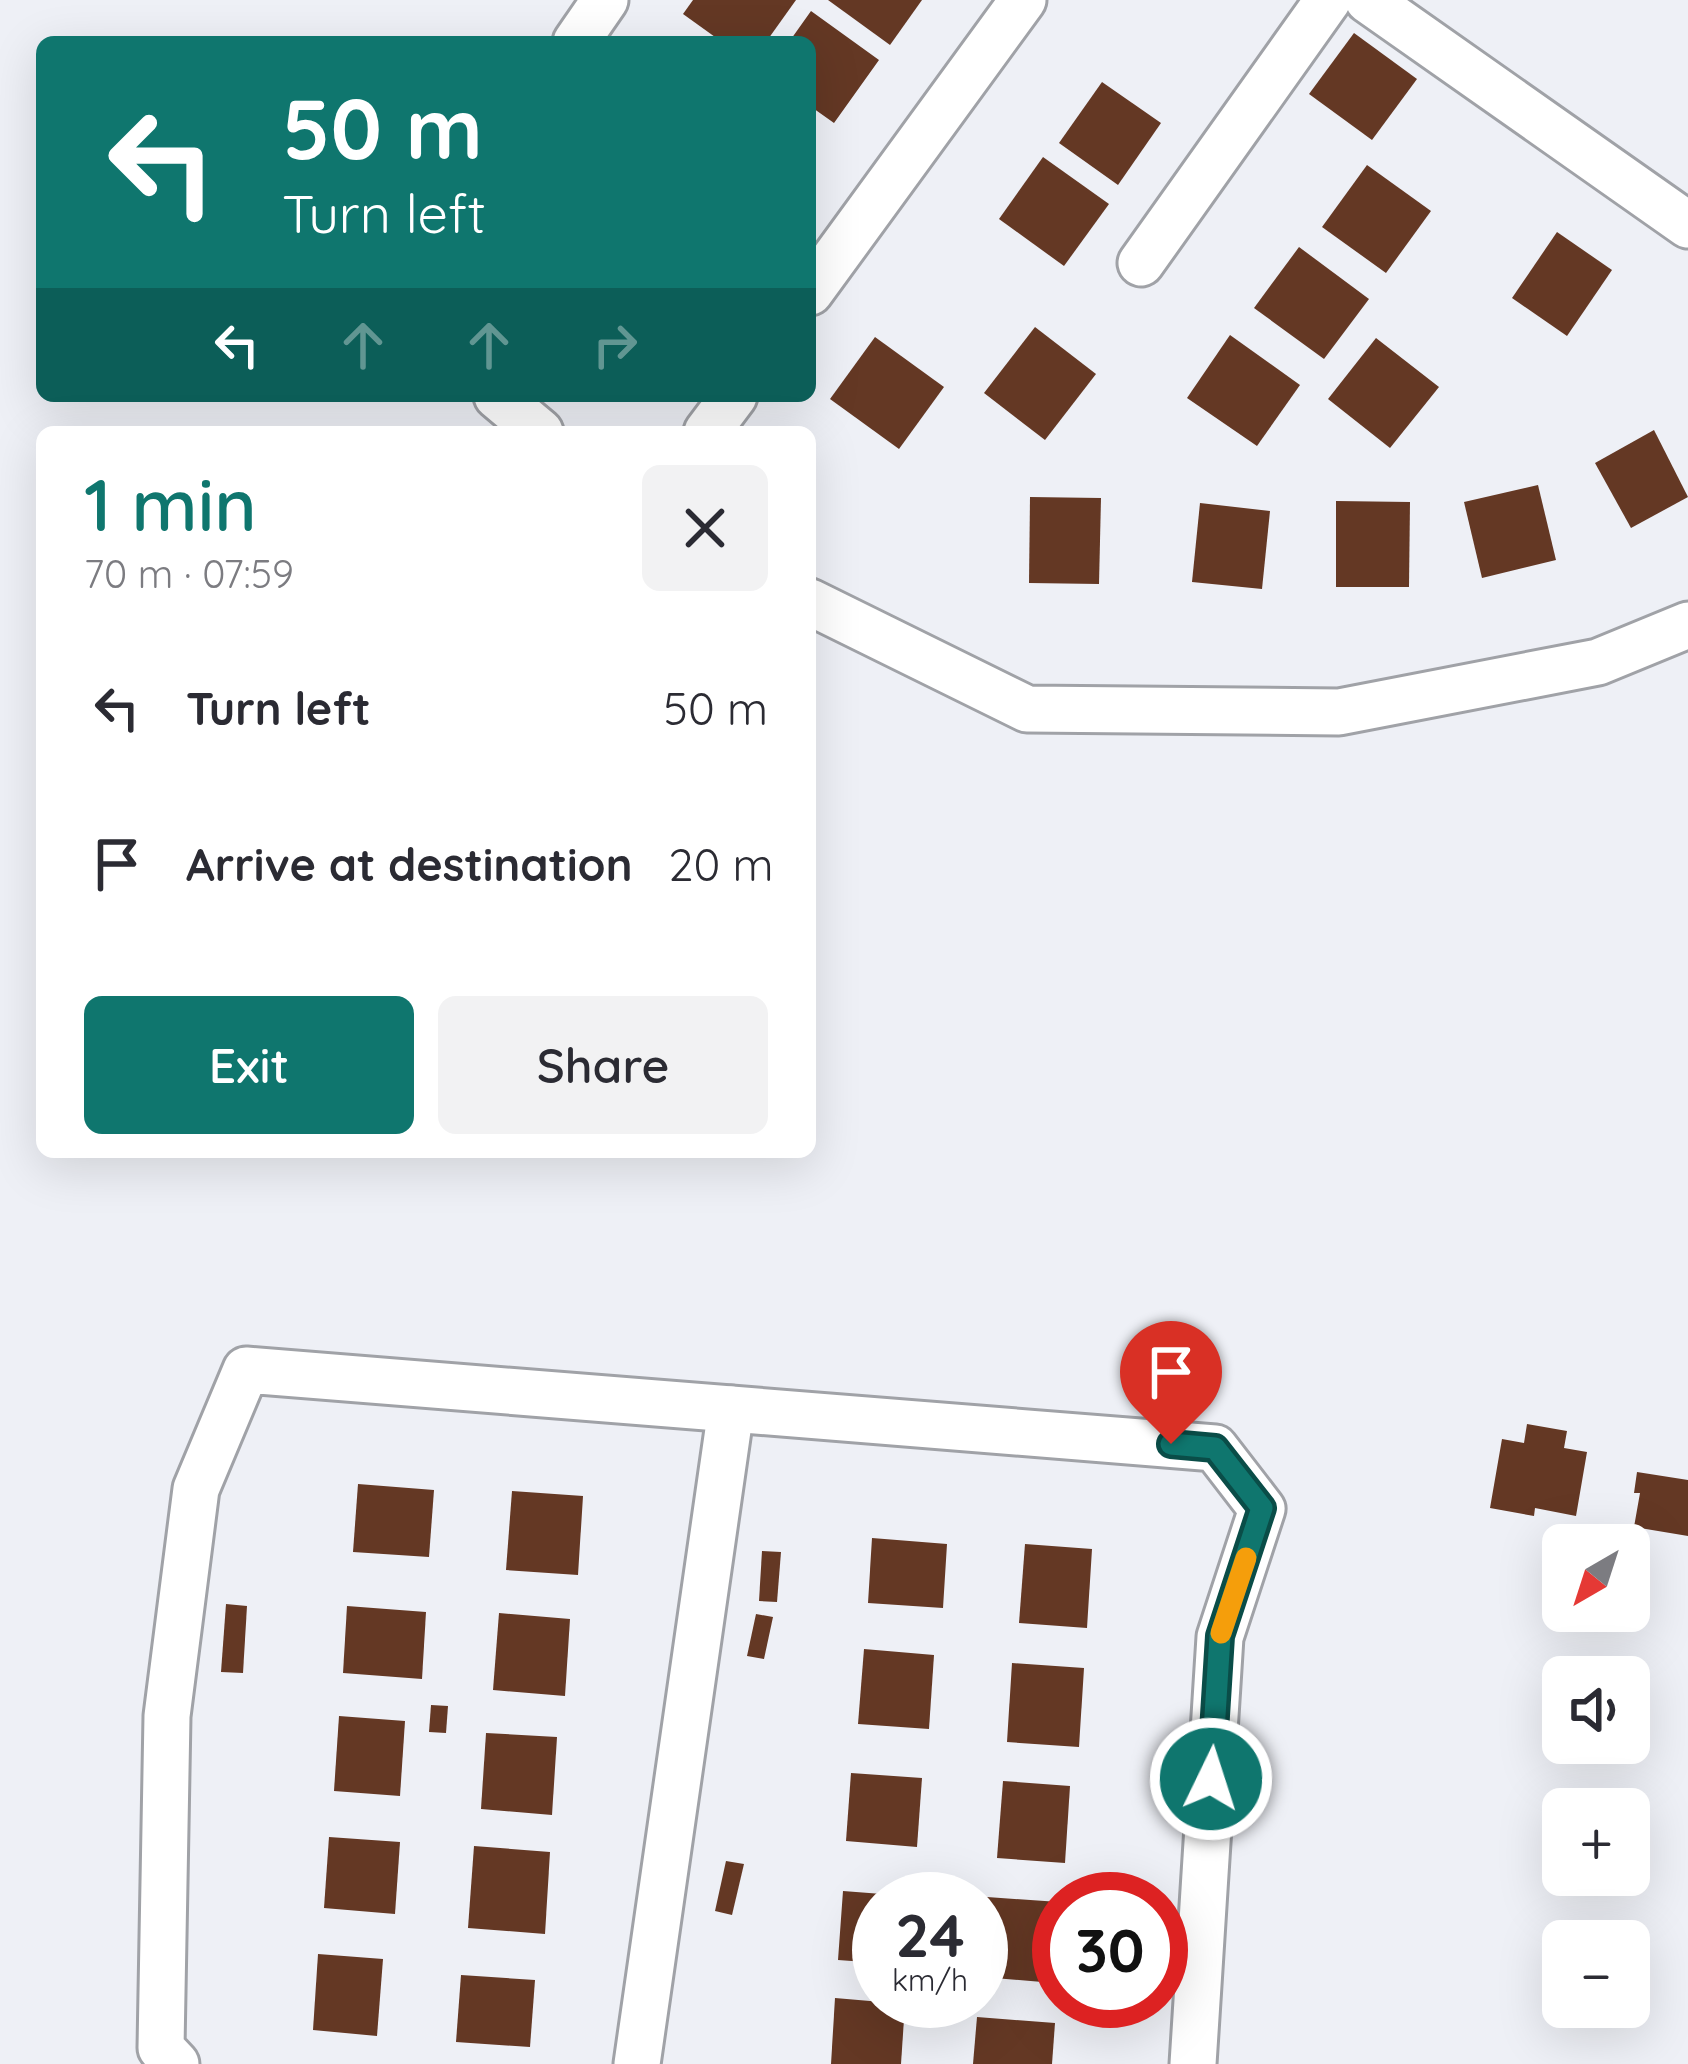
<!DOCTYPE html>
<meta charset="utf-8">
<style>
body{margin:0;font-family:Quicksand,sans-serif;background:#f2f2f3;color:#2b2b33;height:100vh;display:flex;flex-direction:column;font-size:45px;white-space:nowrap}
*{box-sizing:border-box;margin:0}
p{font-size:39px;color:#7c7c81}
.icon{flex:none;width:66px;height:66px;fill:none;stroke:currentColor;stroke-width:2;stroke-linecap:round;stroke-linejoin:round}
.map{position:relative;flex:1;overflow:hidden}
.sheet{position:absolute;left:36px;top:426px;width:780px;height:732px;display:flex;flex-direction:column;background:#fff;border-radius:18px;box-shadow:0 12px 48px #0002}
.sheet>*{flex:none}
.guide{position:absolute;left:36px;top:36px;width:780px;height:366px;border-radius:18px;box-shadow:0 12px 48px #0002;background:#0f766e;color:#fff;overflow:hidden}
.needle{width:78px;rotate:219deg}
.tools{position:absolute;left:1542px;top:1524px;display:grid;gap:24px}
.tools a{display:grid;place-items:center;width:108px;height:108px;border-radius:18px;background:#fff;box-shadow:0 12px 48px #0002;font-size:60px}
.speed{position:absolute;left:852px;top:1872px;display:flex;gap:24px;font-size:60px;font-weight:700;text-align:center}
.speed>*{display:grid;place-content:center;width:156px;height:156px;border-radius:50%;background:#fff;box-shadow:0 12px 48px #0002;line-height:1}
.speed small{font-size:30px;font-weight:400}
.speed .limit{border:18px solid #d22;background:#fff;color:#111}
.pin{position:absolute;display:grid;place-items:center;width:102px;height:102px;color:#fff;margin:-123px -51px;border-radius:50% 50% 50% 0;rotate:-45deg;box-shadow:0 0 12px #0007}
.pin .icon{rotate:45deg}
.me{position:absolute;width:132px;margin:-66px;rotate:4deg;stroke-linejoin:round;filter:drop-shadow(0 0 9px #0008)}
.turn{display:flex;align-items:center;gap:42px;height:252px;padding:0 48px;font-size:54px}
.turn .icon{width:156px;height:156px;stroke-width:2.5}
.turn b{display:block;font-size:84px;line-height:102px}
.lanes{display:flex;align-items:center;height:114px;padding:0 48px;background:#0003;justify-content:center;gap:60px;direction:ltr}
.lanes .off{opacity:.35}
.round{display:grid;place-items:center;flex:none;width:126px;height:126px;border-radius:18px;background:#f2f2f3}
.summary{display:flex;align-items:center;justify-content:space-between;height:204px;padding:0 48px}
h1{font-size:72px;font-weight:600;line-height:90px;color:#0f766e}
.cta{display:flex;gap:24px;margin-top:auto;padding:24px 48px}
.cta a{flex:1;height:138px;border-radius:18px;background:#0f766e;color:#fff;font-size:48px;font-weight:600;line-height:138px;text-align:center}
.cta a+a{background:#f2f2f3;color:#2b2b33}
ul{padding:0;list-style:none}
li{display:flex;align-items:center;gap:36px;height:156px;padding:0 48px}
li div{flex:1}
li b{display:block;font-size:45px}
li em{font-style:normal}
.map>svg:first-child{display:block}
</style>
<div class="map">
<svg width="1688" height="2064" viewBox="0 0 1688 2064">
<rect width="100%" height="100%" fill="#eef0f6"/>
<!-- building -->
<g fill="#643824">
<path d="M693,0h103l-30,42h-44l-39,-28z"/>
<path d="M828,0h94l-32,45z"/>
<path d="M811,11l68,49 -45,63 -24,-17v-64h-21z"/>
<path d="M1354,33l63,46 -45,61 -63,-46z"/>
<path d="M1102,82l59,41 -43,62 -59,-42z"/>
<path d="M1043,157l66,47 -45,62 -65,-47z"/>
<path d="M1367,165l64,46 -45,62 -64,-46z"/>
<path d="M1557,232l55,38 -45,66 -55,-38z"/>
<path d="M1299,247l70,52 -45,60 -70,-51z"/>
<path d="M1035,327l61,47 -51,66 -61,-47z"/>
<path d="M1230,335l70,50 -43,61 -70,-48z"/>
<path d="M875,337l69,50 -45,62 -69,-50z"/>
<path d="M1376,338l63,49 -49,61 -62,-49z"/>
<path d="M1654,430l34,67 -57,31 -36,-65z"/>
<path d="M1538,485l18,75 -74,18 -18,-76z"/>
<path d="M1030,497l71,1 -2,86 -70,-1z"/>
<path d="M1336,501l74,1 -1,85h-73z"/>
<path d="M1200,503l70,8 -8,78 -70,-7z"/>
<path d="M1527,1424l40,7 -3,17 23,4 -11,64 -41,-8 -1,8 -44,-8 12,-69 22,4z"/>
<path d="M1637,1472l51,8v56l-54,-9 6,-34h-6z"/>
<path d="M358,1484l76,6 -5,67 -76,-5z"/>
<path d="M512,1491l71,5 -5,79 -72,-5z"/>
<path d="M872,1538l75,6 -4,64 -75,-5z"/>
<path d="M1025,1544l67,5 -5,79 -68,-5z"/>
<path d="M762,1551l19,1 -4,50 -18,-1z"/>
<path d="M226,1604l21,2 -4,67 -22,-1z"/>
<path d="M347,1606l79,6 -4,67 -79,-6z"/>
<path d="M499,1613l71,6 -5,77 -72,-6z"/>
<path d="M756,1614l17,3 -9,42 -17,-3z"/>
<path d="M864,1649l70,6 -5,74 -71,-5z"/>
<path d="M1012,1663l72,5 -5,79 -72,-5z"/>
<path d="M431,1705l17,1 -2,27 -17,-1z"/>
<path d="M339,1716l66,5 -5,75 -66,-5z"/>
<path d="M486,1733l71,4 -5,78 -71,-6z"/>
<path d="M851,1773l71,5 -5,69 -71,-6z"/>
<path d="M1003,1781l67,5 -5,77 -68,-5z"/>
<path d="M329,1837l71,5 -5,72 -71,-6z"/>
<path d="M474,1846l76,6 -5,82 -77,-6z"/>
<path d="M726,1861l18,3 -12,51 -17,-4z"/>
<path d="M843,1891l65,5 -29,3v64l-41,-3z"/>
<path d="M987,1897l72,5 -5,81 -72,-6z"/>
<path d="M318,1954l65,5 -6,77 -64,-6z"/>
<path d="M461,1975l74,5 -5,67 -74,-5z"/>
<path d="M835,1998l70,6 -4,60h-70z"/>
<path d="M977,2017l78,6 -3,41h-79z"/>
</g>
<g fill="none" stroke-linecap="round" stroke-linejoin="round">
<defs>
<g id="minor">
<path d="M1368,0l320,225"/>
<path d="M576,42l29,-42"/>
<path d="M1141,263l187,-263"/>
<path d="M810,292l213,-292"/>
<path d="M497,396l43,36"/>
<path d="M707,432l27,-36"/>
<path d="M810,602l217,107 312,3 259,-50 90,-37"/>
<path d="M176,2064l-15,-16 6,-332 29,-227 50,-119 969,78 47,61 -42,128 -27,427"/>
<path d="M637,2064l94,-655"/>
</g>
</defs>
<!-- minor casing -->
<use href="#minor" stroke="#a0a2a7" stroke-width="51"/>
<!-- minor -->
<use href="#minor" stroke="#fff" stroke-width="45"/>
</g>
<g fill="none" stroke-linecap="round" stroke-linejoin="round">
<defs>
<path id="route" d="M1171,1444l44,4 47,60 -42,128 -9,143"/>
</defs>
<!-- route casing -->
<use href="#route" stroke="#0a4d48" stroke-width="30"/>
<!-- route -->
<use href="#route" stroke="#0f766e" stroke-width="21"/>
<!-- slow -->
<path stroke="#f59e0b" stroke-width="21" d="M1221,1633l25,-75"/>
</g>
</svg>
<div class="tools">
<a><svg class="needle" viewBox="-14 -14 28 28"><path d="M0-13l5 13h-10z" fill="#e53935"/><path d="M0 13l5-13h-10z" fill="#7c7c81"/></svg></a>
<a><svg class="icon" aria-label="sound" viewBox="0 0 24 24"><path d="M4 9h4l5-4v14l-5-4H4zM17 9q2 3 0 6"/></svg></a>
<a>+</a>
<a>−</a>
</div>
<div class="speed"><div>24<small>km/h</small></div><div class="limit">30</div></div>
<div class="pin" style="left:1171px;top:1444px;background:#d93025"><svg class="icon" aria-label="arrive" viewBox="0 0 24 24"><path d="M6 21V4h12l-3 4 3 4H6"/></svg></div>
<svg class="me" style="left:1211px;top:1779px" viewBox="-20 -20 40 40"><circle r="17" fill="#0f766e" stroke="#fff" stroke-width="3"/><path d="M0-11L8 9 0 5-8 9z" fill="#fff"/></svg>
<div class="guide">
<div class="turn"><svg class="icon" aria-label="left" viewBox="0 0 24 24"><path d="M17 20v-9H6M10 6l-5 5 5 5"/></svg><div><b>50 m</b>Turn left</div></div>
<div class="lanes"><svg class="icon" aria-label="left" viewBox="0 0 24 24"><path d="M17 20v-9H6M10 6l-5 5 5 5"/></svg><svg class="icon off" aria-label="ahead" viewBox="0 0 24 24"><path d="M12 20V5M6 11l6-6 6 6"/></svg><svg class="icon off" aria-label="ahead" viewBox="0 0 24 24"><path d="M12 20V5M6 11l6-6 6 6"/></svg><svg class="icon off" aria-label="right" viewBox="0 0 24 24"><path d="M7 20v-9h11M14 6l5 5-5 5"/></svg></div>
</div>
<section class="sheet">
<div class="summary"><div><h1>1 min</h1><p>70 m · 07:59</p></div><a class="round"><svg class="icon" aria-label="close" viewBox="0 0 24 24"><path d="M6 6l12 12M18 6L6 18"/></svg></a></div>
<ul>
<li><svg class="icon" aria-label="left" viewBox="0 0 24 24"><path d="M17 20v-9H6M10 6l-5 5 5 5"/></svg><div><b>Turn left</b></div><em>50 m</em></li>
<li><svg class="icon" aria-label="arrive" viewBox="0 0 24 24"><path d="M6 21V4h12l-3 4 3 4H6"/></svg><div><b>Arrive at destination</b></div><em>20 m</em></li>
</ul>
<div class="cta"><a>Exit</a><a>Share</a></div>
</section>
</div>
